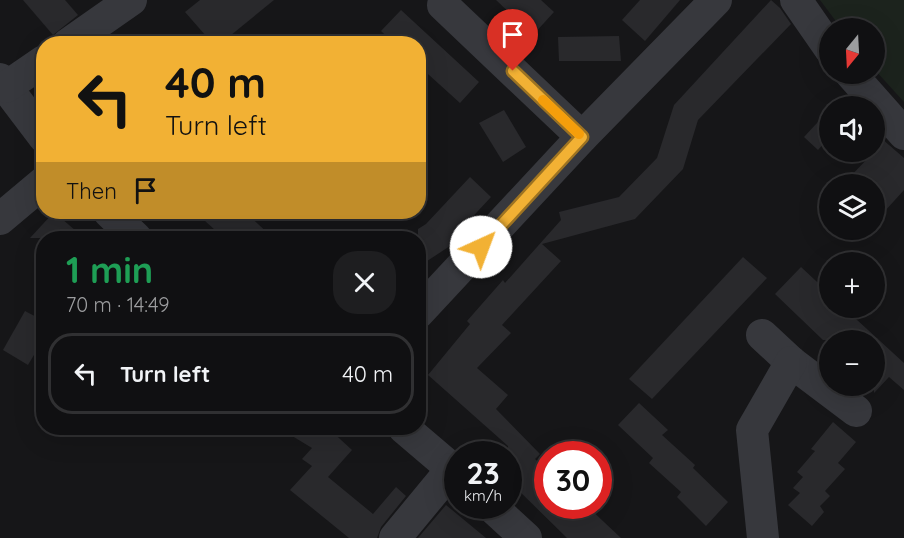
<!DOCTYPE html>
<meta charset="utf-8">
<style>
body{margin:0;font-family:Quicksand,sans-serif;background:#1e1e20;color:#f1f3f6;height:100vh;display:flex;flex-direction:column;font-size:22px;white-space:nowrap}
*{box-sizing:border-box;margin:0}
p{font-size:20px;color:#9c9d9f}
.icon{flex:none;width:33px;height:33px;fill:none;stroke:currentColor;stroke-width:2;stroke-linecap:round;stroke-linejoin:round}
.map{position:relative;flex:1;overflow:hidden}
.drawer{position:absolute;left:36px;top:231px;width:390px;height:204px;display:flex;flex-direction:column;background:#101012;border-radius:24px;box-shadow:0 6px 24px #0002,0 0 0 2px #303032}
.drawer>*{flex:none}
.top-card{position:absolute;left:36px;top:36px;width:390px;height:183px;border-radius:24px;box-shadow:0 6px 24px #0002,0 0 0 2px #303032;background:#f2b134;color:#111;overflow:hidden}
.needle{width:39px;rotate:198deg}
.fabs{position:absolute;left:819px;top:18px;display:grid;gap:12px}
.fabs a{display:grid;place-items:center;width:66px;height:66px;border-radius:50%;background:#101012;box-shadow:0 6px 24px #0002,0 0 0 2px #303032;font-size:30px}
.speed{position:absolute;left:444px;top:441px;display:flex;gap:12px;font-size:30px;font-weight:700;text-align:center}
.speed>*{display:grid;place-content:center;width:78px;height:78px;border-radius:50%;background:#101012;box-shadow:0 6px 24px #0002,0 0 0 2px #303032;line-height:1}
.speed small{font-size:15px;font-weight:400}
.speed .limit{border:9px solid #d22;background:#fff;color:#111}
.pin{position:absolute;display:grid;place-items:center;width:51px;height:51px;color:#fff;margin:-62px -26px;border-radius:50% 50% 50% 0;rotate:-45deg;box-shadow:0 0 6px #0007}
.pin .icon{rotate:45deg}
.me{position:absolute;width:66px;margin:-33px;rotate:43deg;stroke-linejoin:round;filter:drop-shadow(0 0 4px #0008)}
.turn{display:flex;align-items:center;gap:21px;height:126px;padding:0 30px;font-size:27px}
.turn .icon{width:78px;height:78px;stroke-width:2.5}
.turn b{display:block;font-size:42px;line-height:51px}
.then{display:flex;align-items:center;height:57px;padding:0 30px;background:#0003;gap:12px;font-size:22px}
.round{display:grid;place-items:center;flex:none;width:63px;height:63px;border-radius:24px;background:#1e1e20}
.summary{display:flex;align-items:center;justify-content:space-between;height:102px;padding:0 30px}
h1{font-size:36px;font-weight:800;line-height:45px;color:#1e9e55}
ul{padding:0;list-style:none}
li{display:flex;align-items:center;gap:18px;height:81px;margin:0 12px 9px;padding:0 18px;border:3px solid #303032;border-radius:24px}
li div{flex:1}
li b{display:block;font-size:22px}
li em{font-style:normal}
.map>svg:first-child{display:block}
</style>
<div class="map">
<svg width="904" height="538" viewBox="0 0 904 538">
<rect width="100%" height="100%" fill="#161618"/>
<!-- green -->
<path fill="#1c231d" d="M820,0h84v102l-29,-32 -1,-42h-33z"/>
<!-- building -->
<g fill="#29292c">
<path d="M23,0h42l13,15 -25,20z"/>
<path d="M200,0h74l-54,44h-7l-28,-32z"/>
<path d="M496,0h45l13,12 -21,23z"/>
<path d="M640,0h40l-35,41 -23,-21z"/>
<path d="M771,0l9,8 11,16 -93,96 -15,49 -48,50 -93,25 19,17 -59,64 9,8 -34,35 31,27 -12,14 44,45 -5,5 13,11v36h39l34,32h-54l-59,-58v-34l-80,-71 42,-51 -3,-3 36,-41 2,3 56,-63 -2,-8 60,-15 38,-39 17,-53z"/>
<path d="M401,10l78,72 -19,21 -42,-38v-21h-23l-14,-13z"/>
<path d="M619,36l2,25h-62l-1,-24z"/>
<path d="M830,109v27l-12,14 -14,-13z"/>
<path d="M504,110l22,37 -23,15 -24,-39z"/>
<path d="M874,132l30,26v32l-30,33v-39h-31l31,-32z"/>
<path d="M470,177l21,20 -40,43 2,4 -35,23v-38l8,-5z"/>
<path d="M54,212l30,26h-54z"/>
<path d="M195,212h50l28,26h-49z"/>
<path d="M743,257l24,21 -115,121 -23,-20z"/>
<path d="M801,267l29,27v14h14l60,55v27l-15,-13 -15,16v-53h-51l-48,-46z"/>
<path d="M25,311l19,10v17l-16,27 -25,-15z"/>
<path d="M639,403l29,27 -6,5 33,30 -2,3 35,34 -22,24 -29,-29 4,-5 -32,-29 4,-5 -35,-33z"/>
<path d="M833,422l23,20 -18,21 7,6 -20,22 5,5 -10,10 4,6 -12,14 -24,-21 12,-12 -7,-5 10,-11 -6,-5 18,-21 -4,-2z"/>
<path d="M279,428h49l24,22 -24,27 45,37 23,-27 10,9 -25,31 -4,11h-28l-59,-48 22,-24 -10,-7 10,-11z"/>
<path d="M446,505l40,33h-68z"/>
</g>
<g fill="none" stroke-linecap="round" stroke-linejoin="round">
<!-- minor -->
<g stroke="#37383d" stroke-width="32">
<path d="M796,0l34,49"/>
<path d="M443,5l139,132"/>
<path d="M68,44l63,-44"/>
<path d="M851,74l53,60"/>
<path d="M0,79l44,58"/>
<path d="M6,87l38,-26"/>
<path d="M109,212l27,26"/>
<path d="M0,219l44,-37"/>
<path d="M418,313l164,-176 134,-137"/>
<path d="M762,335l29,27 65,49"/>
<path d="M404,428l54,46"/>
<path d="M491,506l35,32"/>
<path d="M395,538l57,-69"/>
<path d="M763,538l-11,-108 39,-68"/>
</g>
</g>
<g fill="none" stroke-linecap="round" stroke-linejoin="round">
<defs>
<path id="route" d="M481,247l101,-110 -69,-66"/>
</defs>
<!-- route casing -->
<use href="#route" stroke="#9d7322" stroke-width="15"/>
<!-- route -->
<use href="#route" stroke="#f2b134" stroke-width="10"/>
<!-- slow -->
<path stroke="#f59e0b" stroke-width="10" d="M543,100l36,34"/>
</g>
</svg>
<div class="fabs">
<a><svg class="needle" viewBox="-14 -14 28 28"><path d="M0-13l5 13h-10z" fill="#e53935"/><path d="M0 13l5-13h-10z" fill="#9c9d9f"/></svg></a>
<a><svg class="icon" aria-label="sound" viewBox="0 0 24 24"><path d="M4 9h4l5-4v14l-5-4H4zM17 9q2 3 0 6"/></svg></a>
<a><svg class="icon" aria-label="layers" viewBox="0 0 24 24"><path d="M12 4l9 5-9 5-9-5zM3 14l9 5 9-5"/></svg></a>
<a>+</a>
<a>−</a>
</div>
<div class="speed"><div>23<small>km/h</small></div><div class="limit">30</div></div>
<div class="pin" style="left:513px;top:71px;background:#d93025"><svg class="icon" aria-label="arrive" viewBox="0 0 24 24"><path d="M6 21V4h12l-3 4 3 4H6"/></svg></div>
<svg class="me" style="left:481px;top:247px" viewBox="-20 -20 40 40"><circle r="19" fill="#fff"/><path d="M0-13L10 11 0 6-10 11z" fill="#f2b134"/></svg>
<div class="top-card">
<div class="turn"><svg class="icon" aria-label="left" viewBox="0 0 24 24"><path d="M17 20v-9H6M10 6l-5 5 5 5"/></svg><div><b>40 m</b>Turn left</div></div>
<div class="then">Then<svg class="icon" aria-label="arrive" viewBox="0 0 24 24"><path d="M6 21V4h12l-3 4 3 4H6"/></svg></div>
</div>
<section class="drawer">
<div class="summary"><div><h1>1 min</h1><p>70 m · 14:49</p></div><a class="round"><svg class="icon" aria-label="close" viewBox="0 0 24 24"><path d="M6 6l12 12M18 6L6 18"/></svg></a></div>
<ul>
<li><svg class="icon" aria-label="left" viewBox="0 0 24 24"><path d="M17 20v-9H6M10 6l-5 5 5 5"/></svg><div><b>Turn left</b></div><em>40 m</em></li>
</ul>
</section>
</div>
